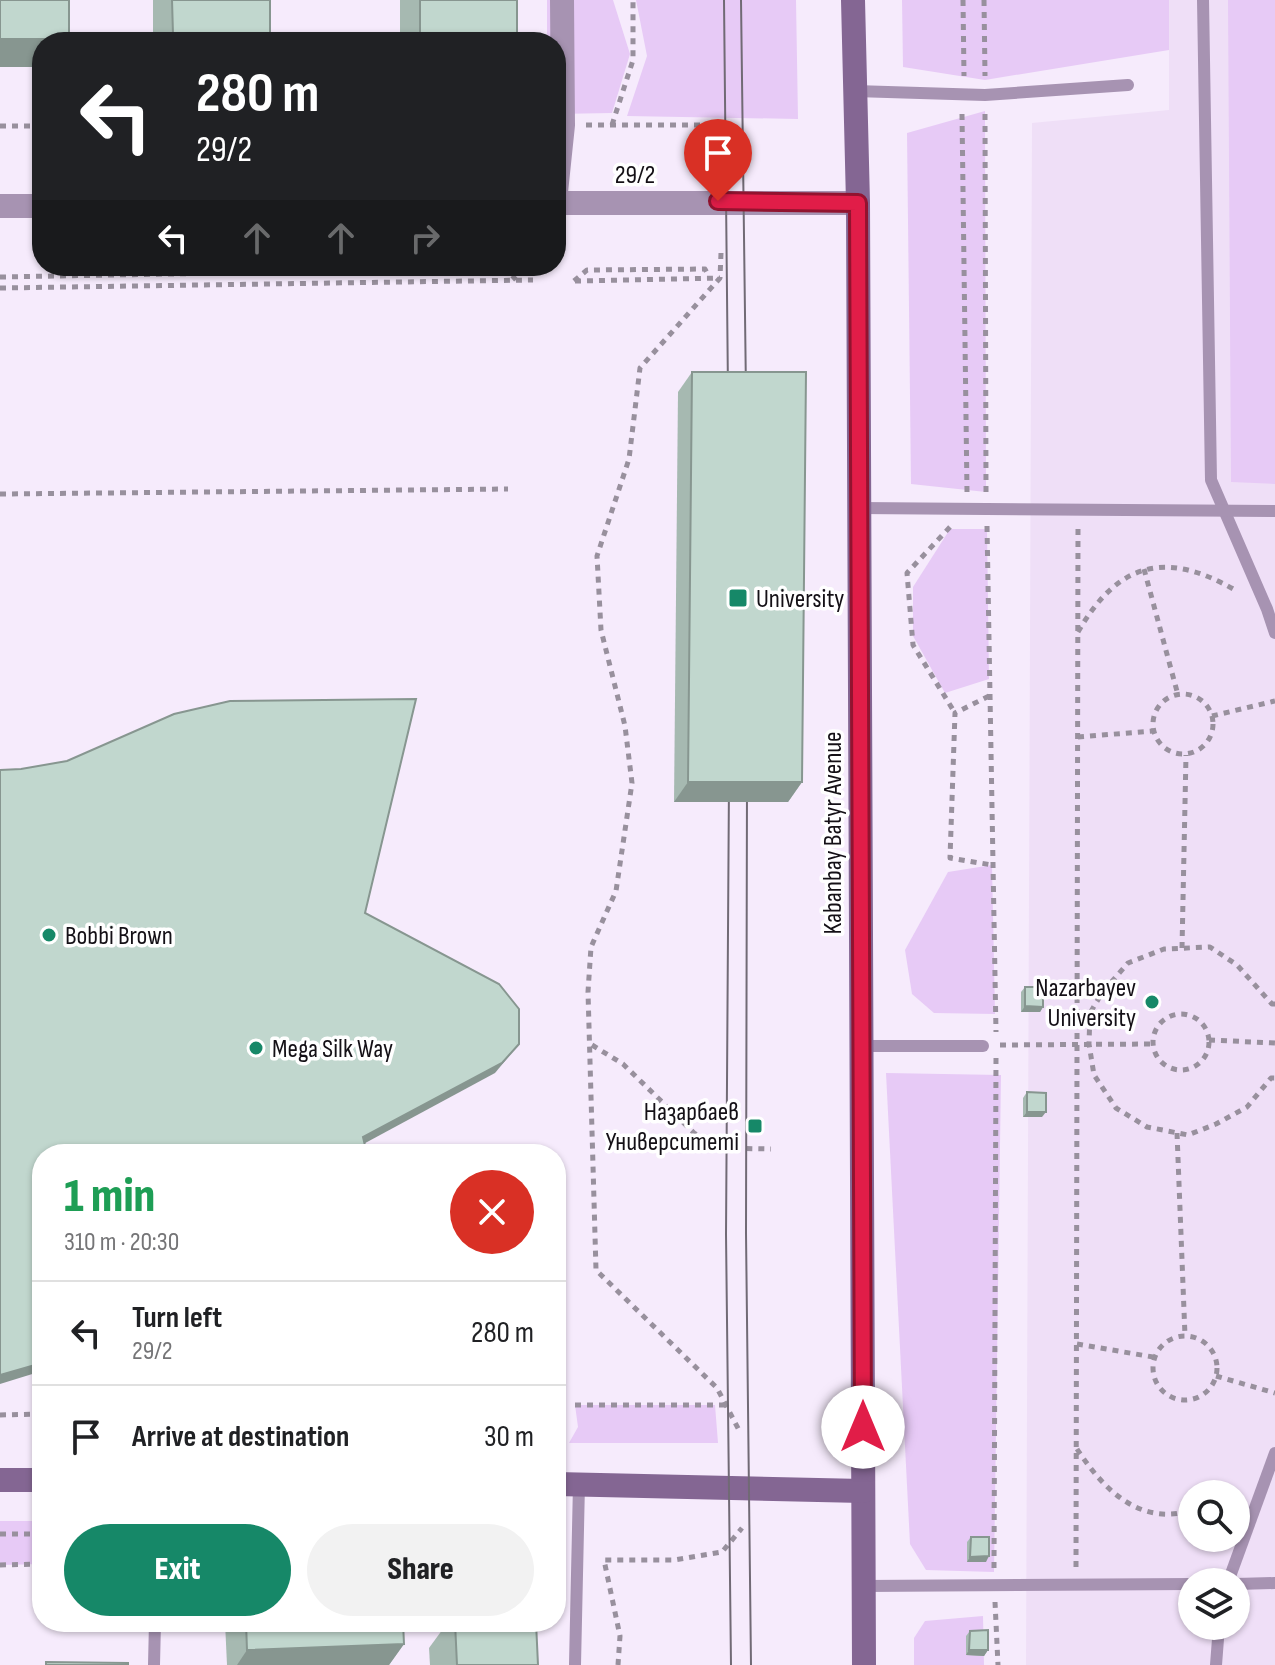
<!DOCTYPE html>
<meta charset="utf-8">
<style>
body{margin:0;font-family:"Sofia Sans Condensed",sans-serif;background:#f2f2f2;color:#202124;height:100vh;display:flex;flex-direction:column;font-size:30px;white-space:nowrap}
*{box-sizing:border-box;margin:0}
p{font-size:26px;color:#757577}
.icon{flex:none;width:44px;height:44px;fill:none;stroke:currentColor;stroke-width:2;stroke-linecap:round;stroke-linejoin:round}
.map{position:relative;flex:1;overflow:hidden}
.side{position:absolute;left:32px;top:1144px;width:534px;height:488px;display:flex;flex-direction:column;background:#fff;border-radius:32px;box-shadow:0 2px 6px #0004}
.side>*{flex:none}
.banner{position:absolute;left:32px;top:32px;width:534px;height:244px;border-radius:32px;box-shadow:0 2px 6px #0004;background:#202124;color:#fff;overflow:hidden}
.fabs{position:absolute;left:1178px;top:1480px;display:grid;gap:16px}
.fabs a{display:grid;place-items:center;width:72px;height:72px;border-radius:50%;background:#fff;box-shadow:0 2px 6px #0004;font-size:40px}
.pin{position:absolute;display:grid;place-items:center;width:68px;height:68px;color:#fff;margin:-82px -34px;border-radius:50% 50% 50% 0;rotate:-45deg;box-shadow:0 0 8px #0007}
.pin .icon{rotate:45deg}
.me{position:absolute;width:88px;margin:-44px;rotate:0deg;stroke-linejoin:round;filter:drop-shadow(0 0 6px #0008)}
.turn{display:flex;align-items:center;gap:28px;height:168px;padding:0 32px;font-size:36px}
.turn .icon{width:104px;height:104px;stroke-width:2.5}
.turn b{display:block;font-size:56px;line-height:68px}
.lanes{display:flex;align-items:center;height:76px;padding:0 32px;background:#0003;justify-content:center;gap:40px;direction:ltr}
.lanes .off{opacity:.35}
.round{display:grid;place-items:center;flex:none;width:84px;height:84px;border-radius:42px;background:#f2f2f2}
.summary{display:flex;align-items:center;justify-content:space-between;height:136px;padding:0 32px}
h1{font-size:48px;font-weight:800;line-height:60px;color:#1e9e55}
.cta{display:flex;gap:16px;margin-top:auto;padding:16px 32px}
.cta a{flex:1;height:92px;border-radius:48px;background:#168868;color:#fff;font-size:32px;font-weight:800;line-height:92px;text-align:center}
.cta a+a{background:#f2f2f2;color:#202124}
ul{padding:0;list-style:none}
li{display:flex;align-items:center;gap:24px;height:104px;padding:0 32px;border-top:2px solid #e0e0e0}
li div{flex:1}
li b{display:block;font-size:30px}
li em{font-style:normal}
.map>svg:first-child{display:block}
</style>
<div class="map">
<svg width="1275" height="1665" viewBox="0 0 1275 1665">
<rect width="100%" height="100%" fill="#f6ebfc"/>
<!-- built -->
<path fill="#efdff7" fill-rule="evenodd" d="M1169,0h106v1665h-249l6,-1542 137,-13zM1192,1494h44v44h-44zM1192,1582h44v44h-44z"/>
<!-- green -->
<g fill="#e7caf6">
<path d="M547,0h66l17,54 -18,59 -56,1v-72h-9z"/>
<path d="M636,0h160l2,119 -171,-3 20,-60z"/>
<path d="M902,0h267v50l-184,30 -82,-13z"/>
<path d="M1228,0h47v484l-44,-2z"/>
<path d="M985,111l1,381 -75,-8 -4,-351z"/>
<path d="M950,529h37l2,150 -44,14 -32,-57v-49z"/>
<path d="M992,865l3,149 -61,-1 -22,-19 -7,-44 43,-78z"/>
<path d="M886,1073l115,2 -7,497 -68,-2 -16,-26z"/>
<path d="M575,1405h140l3,38h-149l9,-16z"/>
<path d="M0,1521h42v43l-42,1z"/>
<path d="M983,1616l1,49h-70v-27l11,-17z"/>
</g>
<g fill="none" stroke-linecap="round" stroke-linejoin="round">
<!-- path -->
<g stroke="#98909d" stroke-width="5" stroke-dasharray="6 6" stroke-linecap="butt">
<path d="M963,0l1,76"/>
<path d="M984,0l1,76"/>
<path d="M962,114l5,378"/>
<path d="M985,114l1,378"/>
<path d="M586,125h143l-3,36"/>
<path d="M612,125l21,-65v-60"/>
<path d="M0,126h42"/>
<path d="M721,253l-1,25 -80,90 -11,91 -32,97 4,74 24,96 7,57 -16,108 -25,56 -3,45 8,278 121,118 23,44"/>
<path d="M0,277l506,-9 10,12"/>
<path d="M574,281l13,-11 118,-1 5,10"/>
<path d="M575,281l145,-3"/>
<path d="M0,288l533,-8"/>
<path d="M0,494l508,-5"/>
<path d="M987,526l9,506"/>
<path d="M950,527l-43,46 6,72 42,68"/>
<path d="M1144,569l34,126"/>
<path d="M1078,632c40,-70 88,-82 157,-42"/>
<circle cx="1183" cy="724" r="30"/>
<path d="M989,696l-34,17 -5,145 42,7"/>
<path d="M1212,716l63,-15"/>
<path d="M1078,737l75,-6"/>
<path d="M1182,948l4,-193"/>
<path d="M1275,1004h-3l-35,-39 -27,-18 -46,2 -36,14 -26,30 -12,20 -1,31 5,31 22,33 31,19 41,8 28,-11 31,-17 24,-29h4"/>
<circle cx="1181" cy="1042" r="28"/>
<path d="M1209,1040l66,3"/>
<path d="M592,1045l31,19 71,69 24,15 53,1"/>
<path d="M1000,1045l152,-1"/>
<path d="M1177,1133l8,203"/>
<circle cx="1185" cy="1368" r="32"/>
<path d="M1077,1344l76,13"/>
<path d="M1216,1376l59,17"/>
<path d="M575,1405h151"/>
<path d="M0,1415l42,-1"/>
<path d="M1077,1449c26,40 63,78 115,61"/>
<path d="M0,1534h42"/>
<path d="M0,1565l42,-1"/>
<path d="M1076,1567l2,-1038"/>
<path d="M994,1568l2,-510"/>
<path d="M995,1602l3,63"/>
<path d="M618,1665l2,-29 -16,-76h70l48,-8 20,-24"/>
</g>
<!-- lane -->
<g stroke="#a793b2" stroke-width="12">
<path d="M1203,0l8,480 56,129 8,24"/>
<path d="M855,91l130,4 143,-10"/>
<path d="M859,508l416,3"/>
<path d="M861,1046h122"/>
<path d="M1228,1582l47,-129"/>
<path d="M1236,1584l39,-1"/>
<path d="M864,1586l328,-2"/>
<path d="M154,1665l1,-43"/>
<path d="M575,1665l4,-181"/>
<path d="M1216,1665l3,-39"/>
</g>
<!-- street -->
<g stroke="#a793b2" stroke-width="24">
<path d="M556,192l7,-67 -1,-125"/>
<path d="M556,203h302"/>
<path d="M0,206h42"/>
</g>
<!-- secondary -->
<g stroke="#846693" stroke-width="24">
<path d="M853,0l5,203 6,1462"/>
<path d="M0,1480h42"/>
<path d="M556,1484l307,7"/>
</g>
<!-- tram -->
<g stroke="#716a75" stroke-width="2">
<path d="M724,0l4,392"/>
<path d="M741,0l5,393"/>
<path d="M729,780l-3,454 5,431"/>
<path d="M747,781l-1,452 5,432"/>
</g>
</g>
<!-- wall -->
<g fill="#a6b9b1">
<path d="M153,0h117v34l-5,8h-112z"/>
<rect x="400" y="0" width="117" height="42"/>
<path d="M692,372l110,410 -14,20h-114l4,-410z"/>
<path d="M1025,987l18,20 -3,5h-19v-20z"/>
<path d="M1027,1092l15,25h-19v-19z"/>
<path d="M971,1537l15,25h-19v-20z"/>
<path d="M225,1622h178l1,22 -15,21h-162z"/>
<path d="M448,1622h88l2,43h-108l-1,-17z"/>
<path d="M970,1631l18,19 -4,6 -18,-1v-19z"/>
</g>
<!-- shaded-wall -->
<g fill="#879690">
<path d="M173,34h97l-5,8h-98z"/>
<path d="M0,39h69l-2,3h-25v25h-42z"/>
<path d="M688,782h114l-14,20h-114z"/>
<path d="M1025,1006l18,1 -3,5h-19z"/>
<path d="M519,1044l-24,29 -139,75 7,-11z"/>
<path d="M1027,1112h19l-4,5h-19z"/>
<path d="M42,1363v8l-42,13v-9z"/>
<path d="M989,1556l-3,6h-19l3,-5z"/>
<path d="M404,1644l-15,21h-152l10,-15z"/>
<path d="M969,1650h19l-4,6 -18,-1z"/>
</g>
<!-- building -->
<g fill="#c1d7ce" stroke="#879690" stroke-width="2">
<rect x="0" y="0" width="69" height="39"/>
<path d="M172,0h98v34h-97z"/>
<rect x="420" y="0" width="97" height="42"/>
<path d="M692,372h114l-4,410h-114z"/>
<path d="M416,699l-51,214 134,71 20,25v35l-17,19 -139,74 4,17h-325v209l-42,12v-605l21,-1 46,-8 107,-47 56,-13z"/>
<path d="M1025,987h18v20l-18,-1z"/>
<path d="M1027,1092l19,1v19h-19z"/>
<path d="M971,1537h18v19l-19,1z"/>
<path d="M246,1622h157l1,22 -157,6z"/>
<path d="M455,1622h81l2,43h-81z"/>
<path d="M988,1630v20h-19l1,-19z"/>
<path d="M46,1662l82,1v2h-82z"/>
</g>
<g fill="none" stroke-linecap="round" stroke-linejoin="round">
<defs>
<path id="route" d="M718,201l140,2 5,1224"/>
</defs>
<!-- route casing -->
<use href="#route" stroke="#92132f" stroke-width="20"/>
<!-- route -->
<use href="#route" stroke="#e11d48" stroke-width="14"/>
</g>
<!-- markers -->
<g fill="#168868" stroke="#fff" stroke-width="3">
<rect x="728" y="588" width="20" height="20" rx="4"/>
<circle cx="49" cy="935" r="8"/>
<circle cx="1152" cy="1002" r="8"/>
<circle cx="256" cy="1048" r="8"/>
<rect x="747" y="1118" width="16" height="16" rx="4"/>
</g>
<g text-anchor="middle" stroke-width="7" stroke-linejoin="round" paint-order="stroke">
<!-- street labels -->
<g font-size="26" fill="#141016" stroke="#fff">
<text x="635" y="183">29/2</text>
<text transform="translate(832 833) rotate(-90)" y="9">Kabanbay Batyr Avenue</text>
</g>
<!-- poi labels -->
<g font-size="26" fill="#141016" stroke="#fff" text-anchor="start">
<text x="756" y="607">University</text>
<text x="65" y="944">Bobbi Brown</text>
<text x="1136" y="996" text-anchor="end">Nazarbayev<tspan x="1136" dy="30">University</tspan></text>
<text x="272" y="1057">Mega Silk Way</text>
<text x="739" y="1120" text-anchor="end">Назарбаев<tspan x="739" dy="30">Университеті</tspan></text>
</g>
</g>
</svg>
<div class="fabs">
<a><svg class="icon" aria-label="search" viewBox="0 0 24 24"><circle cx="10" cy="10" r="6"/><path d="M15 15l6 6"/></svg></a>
<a><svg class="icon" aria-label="layers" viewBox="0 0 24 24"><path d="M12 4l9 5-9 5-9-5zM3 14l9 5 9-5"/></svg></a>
</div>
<div class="pin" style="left:718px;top:201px;background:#d93025"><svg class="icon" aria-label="arrive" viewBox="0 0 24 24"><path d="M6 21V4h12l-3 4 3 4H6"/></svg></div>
<svg class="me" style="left:863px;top:1427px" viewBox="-20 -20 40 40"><circle r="19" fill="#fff"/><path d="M0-13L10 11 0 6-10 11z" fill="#e11d48"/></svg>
<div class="banner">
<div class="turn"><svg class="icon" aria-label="left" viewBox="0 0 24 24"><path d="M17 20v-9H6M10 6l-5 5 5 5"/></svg><div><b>280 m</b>29/2</div></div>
<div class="lanes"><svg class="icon" aria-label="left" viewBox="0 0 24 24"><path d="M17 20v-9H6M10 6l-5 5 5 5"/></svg><svg class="icon off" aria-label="ahead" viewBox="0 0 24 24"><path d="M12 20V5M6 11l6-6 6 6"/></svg><svg class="icon off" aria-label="ahead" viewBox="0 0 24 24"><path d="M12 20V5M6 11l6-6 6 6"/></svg><svg class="icon off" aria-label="right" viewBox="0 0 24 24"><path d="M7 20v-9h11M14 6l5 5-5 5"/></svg></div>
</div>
<section class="side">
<div class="summary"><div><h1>1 min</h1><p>310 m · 20:30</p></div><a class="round" style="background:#d93025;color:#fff"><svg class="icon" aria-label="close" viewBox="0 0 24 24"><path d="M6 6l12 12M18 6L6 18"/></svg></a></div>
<ul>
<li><svg class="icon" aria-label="left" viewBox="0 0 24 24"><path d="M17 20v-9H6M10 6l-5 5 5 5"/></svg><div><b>Turn left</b><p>29/2</p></div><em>280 m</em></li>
<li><svg class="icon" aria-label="arrive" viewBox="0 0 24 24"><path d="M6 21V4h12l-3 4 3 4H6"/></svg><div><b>Arrive at destination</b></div><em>30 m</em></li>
</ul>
<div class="cta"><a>Exit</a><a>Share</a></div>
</section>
</div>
